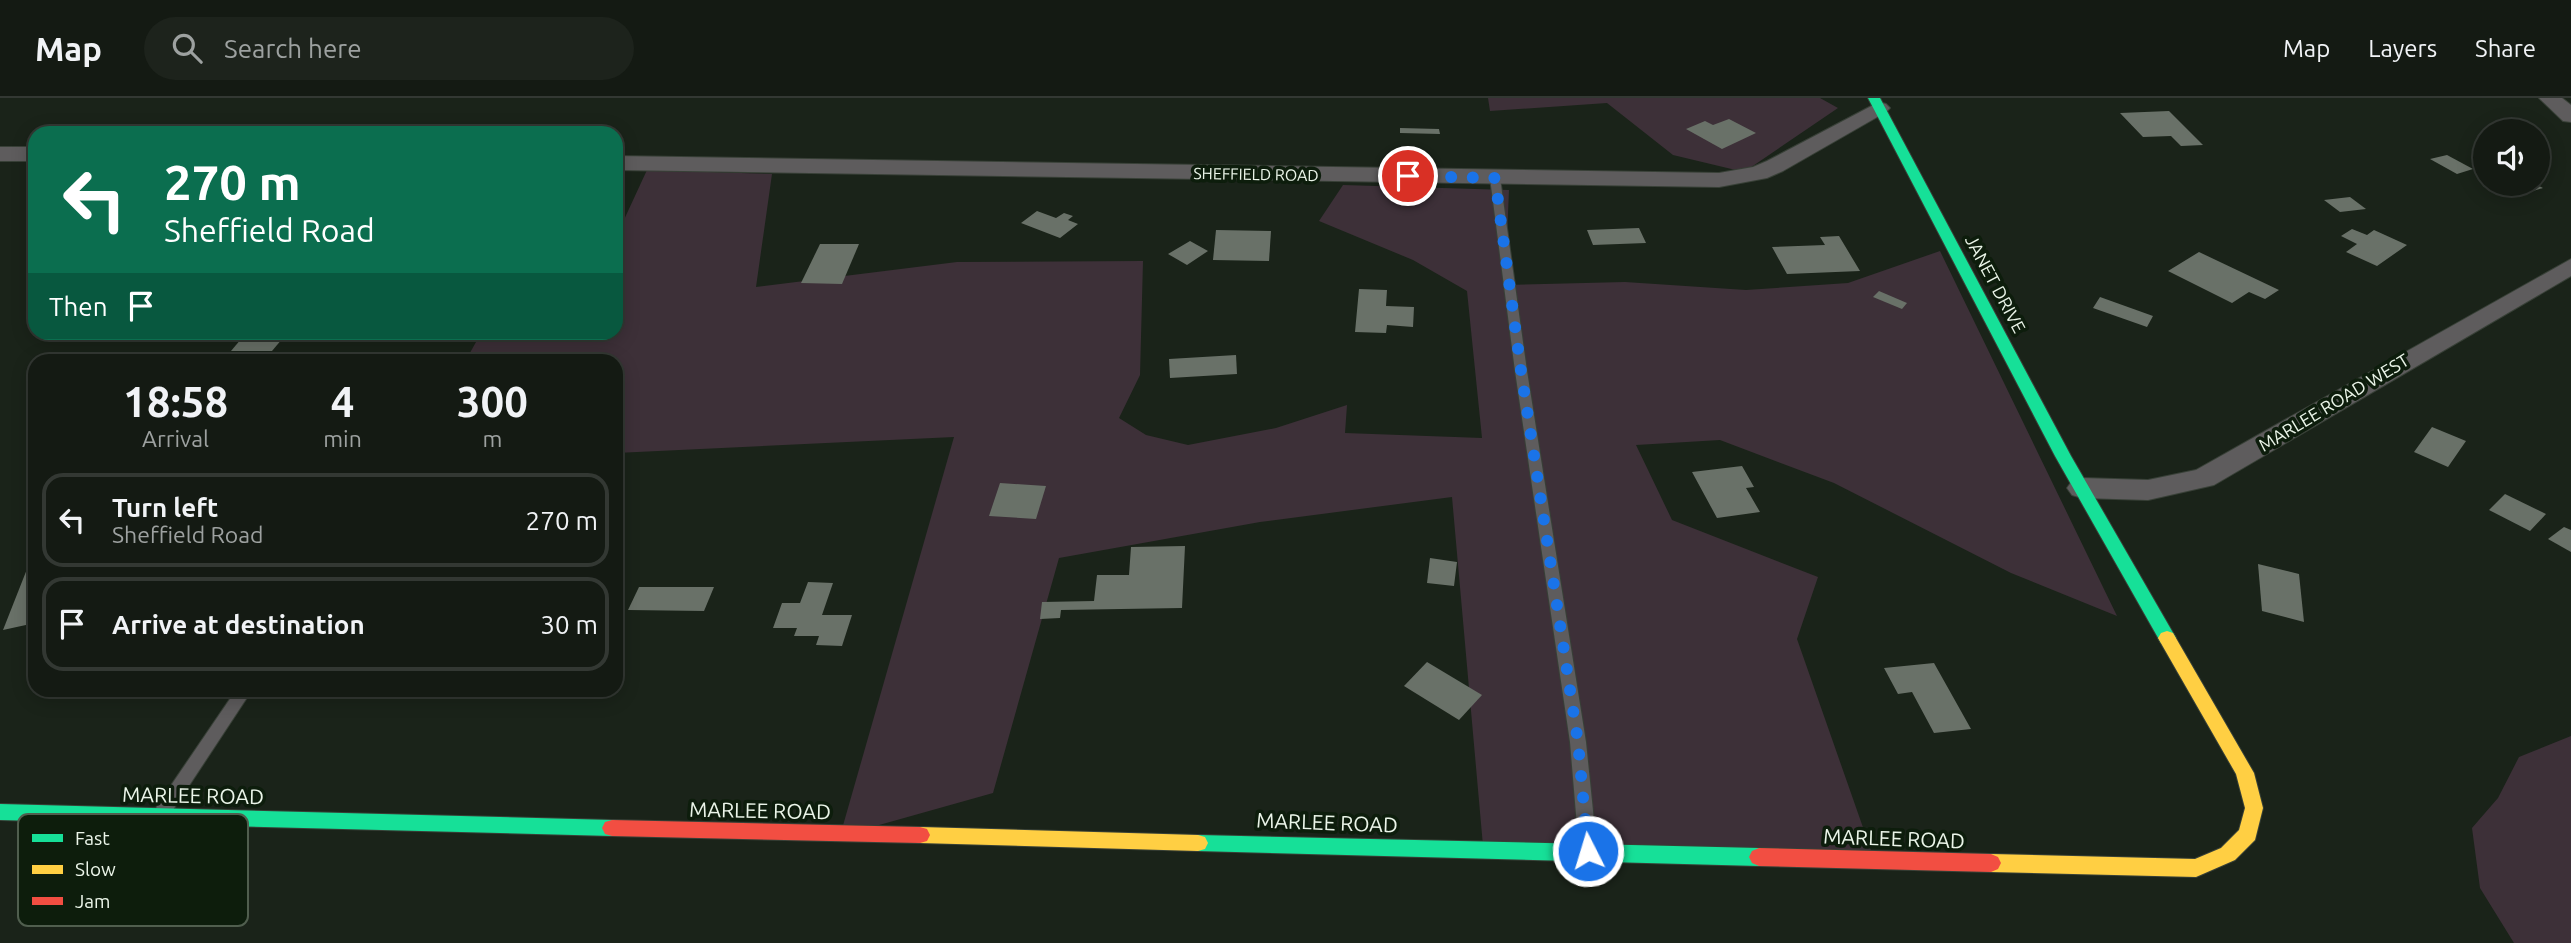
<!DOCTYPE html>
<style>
body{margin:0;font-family:Ubuntu,sans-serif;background:#1d231c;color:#f1f3f6;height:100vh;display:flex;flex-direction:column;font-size:26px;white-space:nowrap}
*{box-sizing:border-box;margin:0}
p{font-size:23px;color:#9da1a0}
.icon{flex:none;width:38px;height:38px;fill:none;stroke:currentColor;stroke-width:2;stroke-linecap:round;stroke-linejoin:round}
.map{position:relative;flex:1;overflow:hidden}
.panel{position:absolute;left:28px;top:256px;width:595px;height:343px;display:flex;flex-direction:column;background:#141a13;border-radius:21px;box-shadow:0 4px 18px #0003,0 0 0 2px #333833}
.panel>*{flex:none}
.guide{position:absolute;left:28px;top:28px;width:595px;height:214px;border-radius:21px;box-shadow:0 4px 18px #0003,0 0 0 2px #333833;background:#0b6e4f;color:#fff;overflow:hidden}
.buttons{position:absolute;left:2473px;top:21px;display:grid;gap:14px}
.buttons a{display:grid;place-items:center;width:77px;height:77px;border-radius:50%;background:#141a13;box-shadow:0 4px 18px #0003,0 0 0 2px #333833;font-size:35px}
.pin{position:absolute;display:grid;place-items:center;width:60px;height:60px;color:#fff;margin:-30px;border:4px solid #fff;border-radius:50%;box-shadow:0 2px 7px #0007}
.me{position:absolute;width:77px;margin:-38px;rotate:355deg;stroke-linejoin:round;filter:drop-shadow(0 0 5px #0008)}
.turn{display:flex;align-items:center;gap:24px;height:147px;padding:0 21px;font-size:32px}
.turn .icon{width:91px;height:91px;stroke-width:2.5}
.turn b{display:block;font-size:49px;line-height:60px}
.then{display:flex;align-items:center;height:66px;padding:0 21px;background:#0003;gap:14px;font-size:26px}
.eta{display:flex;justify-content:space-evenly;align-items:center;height:119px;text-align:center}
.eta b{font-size:42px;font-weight:700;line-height:49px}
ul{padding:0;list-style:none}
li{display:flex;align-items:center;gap:21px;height:94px;margin:0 14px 10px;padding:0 7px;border:4px solid #333833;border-radius:21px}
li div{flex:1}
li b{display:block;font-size:26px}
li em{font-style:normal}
header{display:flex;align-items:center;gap:42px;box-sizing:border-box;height:98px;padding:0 35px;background:#141a13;border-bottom:2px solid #333833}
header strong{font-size:33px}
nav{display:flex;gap:38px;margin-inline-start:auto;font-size:24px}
.search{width:490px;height:63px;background:#1d231c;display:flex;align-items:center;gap:18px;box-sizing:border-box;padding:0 24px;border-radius:38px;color:#9da1a0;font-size:26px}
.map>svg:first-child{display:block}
</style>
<header>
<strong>Map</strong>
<div class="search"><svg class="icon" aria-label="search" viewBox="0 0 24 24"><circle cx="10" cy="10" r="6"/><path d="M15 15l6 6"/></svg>Search here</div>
<nav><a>Map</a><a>Layers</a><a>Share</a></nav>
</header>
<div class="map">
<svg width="2571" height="845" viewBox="0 0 2571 845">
<rect width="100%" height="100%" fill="#1a2319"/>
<!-- green -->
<g fill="#3d3038">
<path d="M1488,0h332l18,10 -94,64 -71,-17 -66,-52 -117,8z"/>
<path d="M647,72l125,4 -16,113 201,-25 186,-1 -3,114 -21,43 27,17 42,10 88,-17 71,-23 -2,28 137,5 -15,-147 -54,-31 -94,-39 24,-36 166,5 -4,95 120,-3 121,8 102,-7 92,-32 177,365 -106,-43 -177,-90 -114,-43 -84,5 36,75 146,57 -21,62 76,217 -389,1 -32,-360 -192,25 -201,36 -66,235 -153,43 114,-399 -338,16v-93h-150l15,-27 135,-1v-95z"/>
<path d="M2571,638v207h-57l-34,-55 -8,-60 26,-30 21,-41z"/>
</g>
<!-- building -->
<g fill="#697168">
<path d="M2169,13l34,34 -22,1 -10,-10 -28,1 -23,-24z"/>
<path d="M1729,21l27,14 -34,16 -36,-20 19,-8 8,4z"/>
<path d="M1400,30l39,1 1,5 -40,-1z"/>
<path d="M2447,57l26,14 -16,5 -27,-15z"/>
<path d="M2505,86h30l8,4 -20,6z"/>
<path d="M2350,99l16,12 -26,3 -16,-12z"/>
<path d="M1037,113l19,7 8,-5 9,3 -5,4 10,4 -18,14 -39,-15z"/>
<path d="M1639,130l7,15 -53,2 -6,-15z"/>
<path d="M2352,131l15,6 7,-5 33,15 -30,21 -31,-14 11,-8 -16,-8z"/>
<path d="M1216,132l55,1 -2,30 -56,-1z"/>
<path d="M1839,138l21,35 -73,3 -15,-27 53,-2 -5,-8z"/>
<path d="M1190,143l18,10 -21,14 -19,-11z"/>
<path d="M820,146h39l-17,40 -41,-1z"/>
<path d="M2199,154l80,38 -14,9 -16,-7 -17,11 -64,-32z"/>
<path d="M1359,191l28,1 -1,16 28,1 -1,20 -26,-2 -1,8 -31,-1z"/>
<path d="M1879,193l28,12 -5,6 -29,-12z"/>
<path d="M2100,199l53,19 -6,11 -54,-19z"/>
<path d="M247,234h41l-16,19h-41z"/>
<path d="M1236,257l1,19 -67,4 -1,-19z"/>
<path d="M2432,329l34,14 -18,26 -34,-15z"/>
<path d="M1742,368l12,21 -8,1 14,24 -43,6 -25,-46z"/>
<path d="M1000,385l46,3 -10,33 -47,-3z"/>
<path d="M2505,396l41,20 -16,17 -41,-21z"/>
<path d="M2564,429l7,3v22l-23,-13z"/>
<path d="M1185,448l-3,62 -121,2 -1,8 -20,1 2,-17 52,-1 3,-26h32l2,-28z"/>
<path d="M1430,460l27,4 -3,24 -27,-3z"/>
<path d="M35,465v60l-32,7 26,-66z"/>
<path d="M2258,466l41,10 5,48 -42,-11z"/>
<path d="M808,484l25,1 -11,32h30l-10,31 -26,-1 3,-9h-25l3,-8h-24l9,-25h18z"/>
<path d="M639,489h75l-10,24 -76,-1z"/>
<path d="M1427,564l55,33 -23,25 -55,-34z"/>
<path d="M1934,565l37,66 -37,4 -22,-41 -14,2 -14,-26z"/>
</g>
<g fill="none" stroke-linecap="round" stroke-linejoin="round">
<defs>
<g id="lane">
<path d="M1495,77l5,3 27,193 59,371 11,108 -3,5 -6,3 -6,-3 -3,-5 -9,-108 -55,-371 -25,-193z"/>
<path d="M236,592h16l-83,126 -6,2 -6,-2 -2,-5 2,-5z"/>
</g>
<g id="street">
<path d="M2539,0h23l9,7v17l-8,-1z"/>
<path d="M1879,4l7,2 4,4 -4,4 -103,59 -16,7 -48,9 -1103,-17v-14l1103,17 34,-6 14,-6z"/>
<rect x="0" y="49" width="35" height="14"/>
<path d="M2571,161v17l-357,209 -66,15 -66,-2 -10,-3 -5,-7 5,-7 10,-3 66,2 48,-10z"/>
</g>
<g id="fast">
<path d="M1868,0h12l191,358 105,182 -3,5h-12l-106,-187z"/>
<path d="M0,706l612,16 7,2 3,6 -3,6 -7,2 -612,-16z"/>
<path d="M1198,737l561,13 7,3 3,6 -3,6 -7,3 -561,-15 -7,-2 -3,-6 3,-6z"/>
</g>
<g id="slow">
<path d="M2167,533l6,2 81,140 9,35 -8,32 -20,20 -39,17 -205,-5 -7,-3 -3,-6 3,-6 7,-3 204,5 26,-11 18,-18 6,-22 -9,-34 -78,-136 3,-5z"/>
<path d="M920,729l278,8 7,2 3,6 -3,6 -7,2 -278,-8 -7,-2 -3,-6 3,-6z"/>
</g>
<g id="jam">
<path d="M612,722l308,7 7,2 3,6 -3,6 -7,2 -308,-7 -7,-2 -3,-6 3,-6z"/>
<path d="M1759,750l232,6 7,3 3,6 -3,6 -7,3 -232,-6 -7,-3 -3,-6 3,-6z"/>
</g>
</defs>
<!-- lane casing -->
<use href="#lane" stroke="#384037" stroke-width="2"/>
<!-- street casing -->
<use href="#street" stroke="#384037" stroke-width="2"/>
<!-- fast casing -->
<use href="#fast" stroke="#384037" stroke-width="2"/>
<!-- slow casing -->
<use href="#slow" stroke="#384037" stroke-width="2"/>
<!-- jam casing -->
<use href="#jam" stroke="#384037" stroke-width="2"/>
<!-- lane -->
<use href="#lane" fill="#5e5c5d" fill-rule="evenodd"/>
<!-- street -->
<use href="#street" fill="#5e5c5d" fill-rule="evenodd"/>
<!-- fast -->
<use href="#fast" fill="#16e098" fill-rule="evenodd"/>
<!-- slow -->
<use href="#slow" fill="#ffcf43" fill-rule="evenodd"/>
<!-- jam -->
<use href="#jam" fill="#f24e42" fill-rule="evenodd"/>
</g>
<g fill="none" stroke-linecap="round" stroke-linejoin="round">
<!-- route -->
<path stroke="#1a73e8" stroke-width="12" stroke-dasharray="0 21.6" d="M1408,78l87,2 26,193 57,371 10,109"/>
</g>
<g text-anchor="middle" stroke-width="7" stroke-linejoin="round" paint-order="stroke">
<!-- far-street labels -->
<g font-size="16" fill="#ebf5e9" stroke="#0d1d0c">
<text transform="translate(1256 76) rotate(1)" y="6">SHEFFIELD ROAD</text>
</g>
<!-- street labels -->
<g font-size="18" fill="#ebf5e9" stroke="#0d1d0c">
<text transform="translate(1995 186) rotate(62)" y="6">JANET DRIVE</text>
<text transform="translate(2334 305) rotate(-31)" y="6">MARLEE ROAD WEST</text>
</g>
<!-- near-street labels -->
<g font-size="21" fill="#ebf5e9" stroke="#0d1d0c">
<text transform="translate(193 698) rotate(1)" y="7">MARLEE ROAD</text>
<text transform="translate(760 713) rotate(1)" y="7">MARLEE ROAD</text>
<text transform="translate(1327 725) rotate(2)" y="7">MARLEE ROAD</text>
<text transform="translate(1894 741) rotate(2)" y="7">MARLEE ROAD</text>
</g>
</g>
<!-- legend -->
<rect x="18" y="716" width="230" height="112" rx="10" fill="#0d1d0c" stroke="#505e4e" stroke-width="2"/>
<rect x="32" y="736" width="31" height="8" fill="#16e098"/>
<rect x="32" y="767" width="31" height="9" fill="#ffcf43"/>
<rect x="32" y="799" width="31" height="8" fill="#f24e42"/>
<g font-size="19" fill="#ebf5e9">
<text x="75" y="747">Fast</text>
<text x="75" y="778">Slow</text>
<text x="75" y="810">Jam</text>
</g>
</svg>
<div class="buttons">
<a><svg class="icon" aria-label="sound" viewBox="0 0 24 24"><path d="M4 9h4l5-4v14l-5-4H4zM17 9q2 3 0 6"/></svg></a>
</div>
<div class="pin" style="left:1408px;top:78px;background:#d93025"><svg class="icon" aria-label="arrive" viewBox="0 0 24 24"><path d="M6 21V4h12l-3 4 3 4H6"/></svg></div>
<svg class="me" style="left:1588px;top:753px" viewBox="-20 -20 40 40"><circle r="17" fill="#1a73e8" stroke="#fff" stroke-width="3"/><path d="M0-11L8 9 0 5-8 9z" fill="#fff"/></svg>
<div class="guide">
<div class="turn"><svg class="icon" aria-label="left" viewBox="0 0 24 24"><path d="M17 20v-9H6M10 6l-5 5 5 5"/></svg><div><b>270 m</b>Sheffield Road</div></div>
<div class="then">Then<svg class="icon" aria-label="arrive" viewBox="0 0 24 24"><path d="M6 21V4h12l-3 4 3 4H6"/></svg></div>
</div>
<section class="panel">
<div class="eta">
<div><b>18:58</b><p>Arrival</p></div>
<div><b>4</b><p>min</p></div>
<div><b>300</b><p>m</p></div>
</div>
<ul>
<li><svg class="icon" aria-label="left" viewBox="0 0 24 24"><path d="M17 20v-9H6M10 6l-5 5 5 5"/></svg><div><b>Turn left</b><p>Sheffield Road</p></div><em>270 m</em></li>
<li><svg class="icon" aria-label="arrive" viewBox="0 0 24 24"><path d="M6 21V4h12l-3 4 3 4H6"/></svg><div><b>Arrive at destination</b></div><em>30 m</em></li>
</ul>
</section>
</div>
